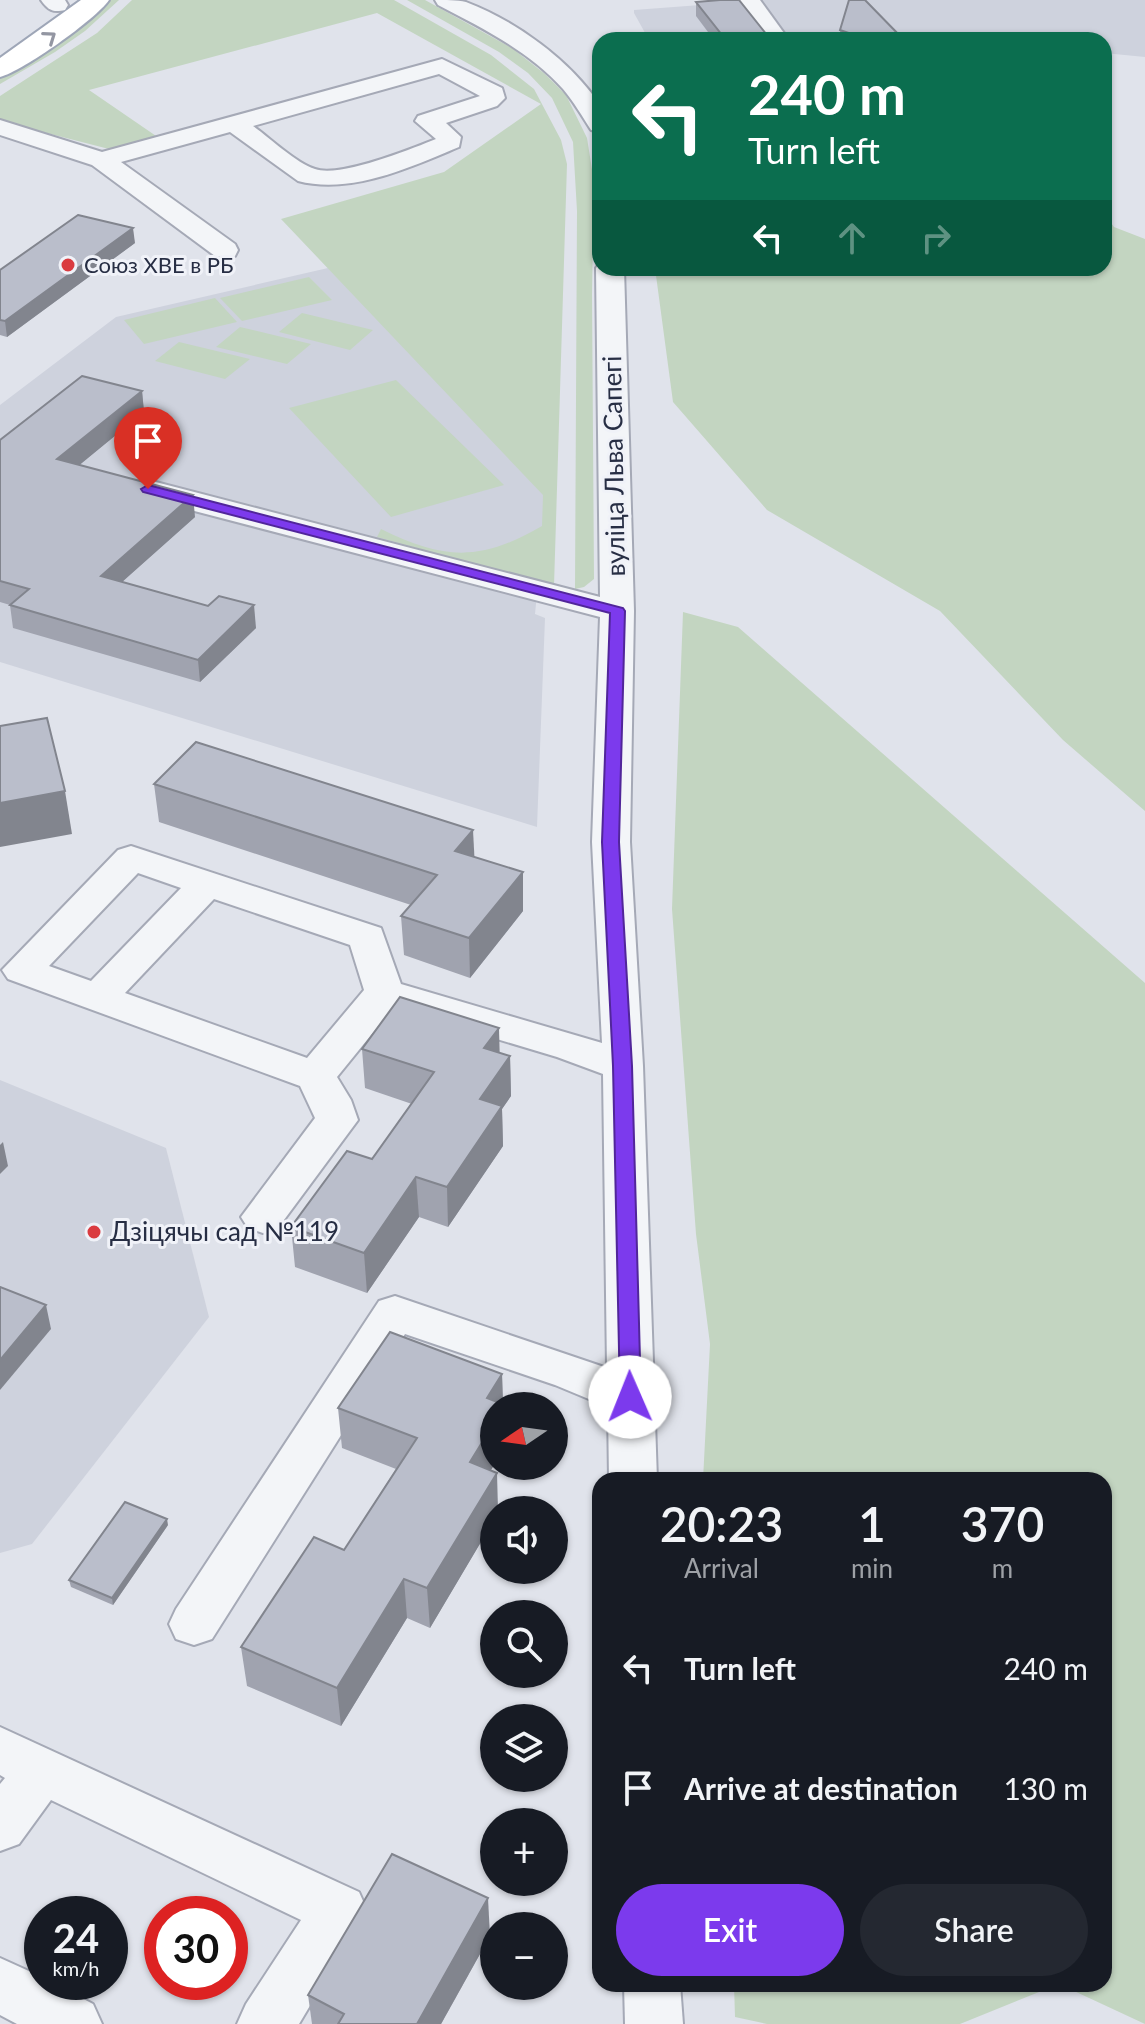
<!DOCTYPE html>
<meta charset="utf-8">
<style>
body{margin:0;font-family:Lato,sans-serif;background:#242831;color:#f1f3f6;height:100vh;display:flex;flex-direction:column;font-size:30px;white-space:nowrap}
*{box-sizing:border-box;margin:0}
p{font-size:26px;color:#9ea1a6}
.icon{flex:none;width:44px;height:44px;fill:none;stroke:currentColor;stroke-width:2;stroke-linecap:round;stroke-linejoin:round}
.map{position:relative;flex:1;overflow:hidden}
.side{position:absolute;left:592px;top:1472px;width:520px;height:520px;display:flex;flex-direction:column;background:#171b24;border-radius:24px;box-shadow:0 2px 6px #0004}
.side>*{flex:none}
.banner{position:absolute;left:592px;top:32px;width:520px;height:244px;border-radius:24px;box-shadow:0 2px 6px #0004;background:#0b6e4f;color:#fff;overflow:hidden}
.needle{width:52px;rotate:257deg}
.tools{position:absolute;left:480px;top:1392px;display:grid;gap:16px}
.tools a{display:grid;place-items:center;width:88px;height:88px;border-radius:50%;background:#171b24;box-shadow:0 2px 6px #0004;font-size:40px}
.speed{position:absolute;left:24px;top:1896px;display:flex;gap:16px;font-size:40px;font-weight:700;text-align:center}
.speed>*{display:grid;place-content:center;width:104px;height:104px;border-radius:50%;background:#171b24;box-shadow:0 2px 6px #0004;line-height:1}
.speed small{font-size:20px;font-weight:400}
.speed .limit{border:12px solid #d22;background:#fff;color:#111}
.pin{position:absolute;display:grid;place-items:center;width:68px;height:68px;color:#fff;margin:-82px -34px;border-radius:50% 50% 50% 0;rotate:-45deg;box-shadow:0 0 8px #0007}
.pin .icon{rotate:45deg}
.me{position:absolute;width:88px;margin:-44px;rotate:359deg;stroke-linejoin:round;filter:drop-shadow(0 0 6px #0008)}
.turn{display:flex;align-items:center;gap:28px;height:168px;padding:0 24px;font-size:36px}
.turn .icon{width:104px;height:104px;stroke-width:2.5}
.turn b{display:block;font-size:56px;line-height:68px}
.lanes{display:flex;align-items:center;height:76px;padding:0 24px;background:#0003;justify-content:center;gap:40px;direction:ltr}
.lanes .off{opacity:.35}
.eta{display:flex;justify-content:space-evenly;align-items:center;height:136px;text-align:center}
.eta b{font-size:48px;font-weight:600;line-height:56px}
.action{display:flex;gap:16px;margin-top:auto;padding:16px 24px}
.action a{flex:1;height:92px;border-radius:48px;background:#7c3aed;color:#fff;font-size:32px;font-weight:600;line-height:92px;text-align:center}
.action a+a{background:#242831;color:#f1f3f6}
ul{padding:0;list-style:none}
li{display:flex;align-items:center;gap:24px;height:120px;padding:0 24px}
li div{flex:1}
li b{display:block;font-size:30px}
li em{font-style:normal}
.map>svg:first-child{display:block}
</style>
<div class="map">
<svg width="1145" height="2024" viewBox="0 0 1145 2024">
<rect width="100%" height="100%" fill="#e0e3eb"/>
<!-- built -->
<g fill="#ced2dd">
<path d="M726,0h419v57l-41,-4v-13h-455l-15,-27v-3l93,-7z"/>
<path d="M328,268l220,216 -13,130 10,4 -8,209 -537,-165v-257l116,-88z"/>
<path d="M0,1080l166,68 43,169 -177,227 -32,9z"/>
</g>
<!-- green -->
<g fill="#c3d5c1">
<path d="M111,0h8l-34,31 -30,21 -55,32v-6l43,-25z"/>
<path d="M132,0h262l97,55 43,34 27,51 6,24 -13,422 -177,-49 4,-8c63,31 99,33 161,-3l1,-31 -262,-276 163,-47 97,-68 -164,-91 -288,77 70,48 -50,11 -109,-28v-25l97,-63z"/>
<path d="M407,0h18l87,48 33,26 21,21 21,43 7,44 -2,112 2,285 -10,8 -9,2 2,-378 -4,-69 -21,-44 -24,-25 -29,-21z"/>
<path d="M1104,213l10,14 31,12v572l-82,-71 -123,-129 -173,-101 -94,-108 -18,-134h449z"/>
<path d="M309,277l23,23 -90,21 -22,-23z"/>
<path d="M215,298l22,24 -93,22 -20,-24z"/>
<path d="M302,313l71,17 -23,20 -71,-18z"/>
<path d="M240,327l71,17 -24,20 -71,-17z"/>
<path d="M179,342l71,17 -25,20 -70,-18z"/>
<path d="M396,380l108,105 -113,32 -102,-109z"/>
<path d="M683,612l55,15 407,356v1041l-86,-40 -99,40h-193l-32,-7 -1,-33h370v-504h-401l7,-136 -14,-110 -24,-325z"/>
</g>
<g fill="none" stroke-linecap="round" stroke-linejoin="round">
<defs>
<g id="minor">
<path d="M41,0h24l3,5 -3,5c-12,3 -17,0 -24,-10z"/>
<path d="M435,0c10,0 22,0 31,2 50,19 104,58 134,103v27l-9,-2c-9,-14 -17,-28 -28,-41 -34,-38 -81,-61 -125,-84z"/>
<path d="M738,0h22l29,40h-24z"/>
<path d="M442,59l60,29 3,10 -8,8 -51,17 15,14 -2,10c-48,20 -108,48 -161,34l-68,-49 -109,30 114,82 3,6 -3,6h-20l-123,-91 -92,-30v-15l102,32zM439,74l41,22 -62,20 -3,5 21,18c-25,10 -96,39 -121,30 -19,-6 -45,-31 -62,-43z"/>
<path d="M600,263v5h24l10,343 -4,231 13,224 14,414h-48l-1,-73 -53,-22 -150,-51 -193,305 -18,6 -18,-6 -7,-15 7,-15 203,-308 16,-5 212,72 -4,-294 -46,-17 -164,-49 -56,69 14,23 7,20 -80,108 -15,5 -15,-5 -7,-11 74,-99 -15,-32 -292,-107 -6,-9 116,-120 13,-4 250,82 20,56 201,59 -10,-201 8,-225 -463,-121 -4,-7 4,-7 11,-2 452,117 -4,-329zM138,873l43,15 -90,93 -42,-15zM214,899l136,46 14,45 -57,68 -182,-65z"/>
<path d="M0,1727l359,165 8,18 -68,114h-62l9,-20 55,-84 -250,-120 -32,44 -19,7v-67l5,-6 -5,-3z"/>
<path d="M0,1958l42,19v5h9l42,22 9,20h-85l-17,-9z"/>
<path d="M624,1984h56l3,40h-58z"/>
</g>
<path id="major" d="M81,0h28c-13,19 -86,71 -109,77v-19z"/>
</defs>
<!-- minor casing -->
<use href="#minor" stroke="#a5a9b6" stroke-width="4"/>
<!-- major casing -->
<use href="#major" stroke="#9ea6b7" stroke-width="4"/>
<!-- minor -->
<use href="#minor" fill="#f3f5f8" fill-rule="evenodd"/>
<!-- major -->
<use href="#major" fill="#fff" fill-rule="evenodd"/>
</g>
<!-- wall -->
<g fill="#a0a3af">
<path d="M696,2l75,38h-57l-18,-24z"/>
<path d="M840,30l64,10h-60l-4,-2z"/>
<path d="M135,243l-128,94 -7,-2v-65z"/>
<path d="M142,391l2,21 -65,53 116,52 -73,65 134,46 -56,54 -187,-54 -3,-23 -10,-3v-162z"/>
<path d="M154,784l320,73 49,54 -53,67 -66,-23 -3,-39 10,-11 -252,-83z"/>
<path d="M362,1049l137,4 11,3 1,40 -9,13 1,37 -55,81 -29,-10 -52,76 -72,-26 -4,-40 81,-68 40,-55 -47,-16z"/>
<path d="M502,1374l1,30 2,2h-11v59l-3,5 3,50 -64,108 -23,-10 -66,108 -94,-40 -6,-39 103,-97 52,-81 -54,-21 -4,-40z"/>
<path d="M168,1525l-55,80 -42,-18 -2,-7z"/>
<path d="M490,1936l-49,88h-129l-4,-29z"/>
</g>
<!-- shaded-wall -->
<g fill="#82858e">
<path d="M133,228l2,15 -128,94 -2,-16z"/>
<path d="M142,391l2,21 -84,69 -3,-22z"/>
<path d="M193,495l2,22 -91,81 -3,-22z"/>
<path d="M254,605l2,23 -56,54 -2,-22z"/>
<path d="M65,791l7,43 -72,13v-44z"/>
<path d="M473,830l2,38 -20,-17z"/>
<path d="M523,872v39l-53,67 -1,-40z"/>
<path d="M499,1028l1,39 -16,-19z"/>
<path d="M510,1056l1,40 -9,13 1,37 -55,81 -1,-40 33,-88z"/>
<path d="M3,1142l5,24 -8,8v-29z"/>
<path d="M416,1177l3,40 -52,76 -3,-40z"/>
<path d="M46,1305l5,24 -51,61v-30z"/>
<path d="M502,1374l1,32h-9v59l-23,37 -1,-40 17,-64z"/>
<path d="M497,1473l1,37h-4v10l-64,108 -3,-40z"/>
<path d="M167,1519l1,6 -55,80 -1,-7z"/>
<path d="M404,1579l3,39 -66,108 -4,-38z"/>
<path d="M488,1898l2,38 -49,88h-24z"/>
</g>
<!-- building -->
<g fill="#babecb" stroke="#82858e" stroke-width="2">
<path d="M720,0h19l32,40h-45l-30,-38z"/>
<path d="M849,0h16l39,40 -41,-2 -23,-8z"/>
<path d="M78,215l55,13 -128,93 -5,-1v-50z"/>
<path d="M82,376l60,15 -85,68 136,36 -92,81 107,30 11,-10 35,9 -56,55 -188,-55 19,-16 -29,-8v-141z"/>
<path d="M47,718l18,73 -65,12v-77z"/>
<path d="M196,742l277,88 -18,21 68,21 -54,66 -68,-22 36,-41 -283,-91z"/>
<path d="M400,997l99,31 -15,20 26,8 -30,43 22,7 -55,81 -31,-10 -52,76 -73,-26 56,-76 25,8 62,-87 -72,-23z"/>
<path d="M0,1287l46,18 -46,55z"/>
<path d="M390,1332l112,42 -15,24 18,7v1h-11v17l-24,39 27,11 -70,115 -23,-9 -67,109 -96,-41 73,-110 30,13 73,-112 -79,-30z"/>
<path d="M125,1502l42,17 -55,79 -43,-18z"/>
<path d="M392,1854l96,44 -71,126h-79l6,-10 -36,-19z"/>
</g>
<!-- one-way arrows -->
<defs><path id="oneway-chevron" d="M-2-3.5L2.5 0L-2 3.5" fill="none" stroke-width="1.6" stroke-linecap="round" stroke-linejoin="round" transform="scale(2)"/></defs>
<use stroke="#9396a2" href="#oneway-chevron" transform="translate(50 37) rotate(-35)"/>
<!-- route -->
<path fill="#7c3aed" stroke="#51269a" stroke-width="2" d="M148,485l475,123 2,3 -6,231 13,224 9,331 -3,5 -8,3 -7,-3 -3,-5 -7,-331 -11,-224 8,-229 -467,-121 -2,-3z"/>
<!-- markers -->
<g fill="#da3b40" stroke="#f0f2f8" stroke-width="3">
<circle cx="68" cy="265" r="8"/>
<circle cx="94" cy="1232" r="8"/>
</g>
<g text-anchor="middle" stroke-width="6" stroke-linejoin="round" paint-order="stroke">
<!-- far-poi labels -->
<g font-size="22" fill="#272e44" stroke="#f0f2f8" text-anchor="start">
<text x="84" y="273">Союз ХВЕ в РБ</text>
</g>
<!-- street labels -->
<g font-size="26" fill="#272e44" stroke="#f0f2f8">
<text transform="translate(614 466) rotate(-91)" y="9">вуліца Льва Сапегі</text>
</g>
<!-- poi labels -->
<g font-size="26" fill="#272e44" stroke="#f0f2f8" text-anchor="start">
<text x="110" y="1241">Дзіцячы сад №119</text>
</g>
</g>
</svg>
<div class="tools">
<a><svg class="needle" viewBox="-14 -14 28 28"><path d="M0-13l5 13h-10z" fill="#e53935"/><path d="M0 13l5-13h-10z" fill="#9ea1a6"/></svg></a>
<a><svg class="icon" aria-label="sound" viewBox="0 0 24 24"><path d="M4 9h4l5-4v14l-5-4H4zM17 9q2 3 0 6"/></svg></a>
<a><svg class="icon" aria-label="search" viewBox="0 0 24 24"><circle cx="10" cy="10" r="6"/><path d="M15 15l6 6"/></svg></a>
<a><svg class="icon" aria-label="layers" viewBox="0 0 24 24"><path d="M12 4l9 5-9 5-9-5zM3 14l9 5 9-5"/></svg></a>
<a>+</a>
<a>−</a>
</div>
<div class="speed"><div>24<small>km/h</small></div><div class="limit">30</div></div>
<div class="pin" style="left:148px;top:489px;background:#d93025"><svg class="icon" aria-label="arrive" viewBox="0 0 24 24"><path d="M6 21V4h12l-3 4 3 4H6"/></svg></div>
<svg class="me" style="left:630px;top:1397px" viewBox="-20 -20 40 40"><circle r="19" fill="#fff"/><path d="M0-13L10 11 0 6-10 11z" fill="#7c3aed"/></svg>
<div class="banner">
<div class="turn"><svg class="icon" aria-label="left" viewBox="0 0 24 24"><path d="M17 20v-9H6M10 6l-5 5 5 5"/></svg><div><b>240 m</b>Turn left</div></div>
<div class="lanes"><svg class="icon" aria-label="left" viewBox="0 0 24 24"><path d="M17 20v-9H6M10 6l-5 5 5 5"/></svg><svg class="icon off" aria-label="ahead" viewBox="0 0 24 24"><path d="M12 20V5M6 11l6-6 6 6"/></svg><svg class="icon off" aria-label="right" viewBox="0 0 24 24"><path d="M7 20v-9h11M14 6l5 5-5 5"/></svg></div>
</div>
<section class="side">
<div class="eta">
<div><b>20:23</b><p>Arrival</p></div>
<div><b>1</b><p>min</p></div>
<div><b>370</b><p>m</p></div>
</div>
<ul>
<li><svg class="icon" aria-label="left" viewBox="0 0 24 24"><path d="M17 20v-9H6M10 6l-5 5 5 5"/></svg><div><b>Turn left</b></div><em>240 m</em></li>
<li><svg class="icon" aria-label="arrive" viewBox="0 0 24 24"><path d="M6 21V4h12l-3 4 3 4H6"/></svg><div><b>Arrive at destination</b></div><em>130 m</em></li>
</ul>
<div class="action"><a>Exit</a><a>Share</a></div>
</section>
</div>
